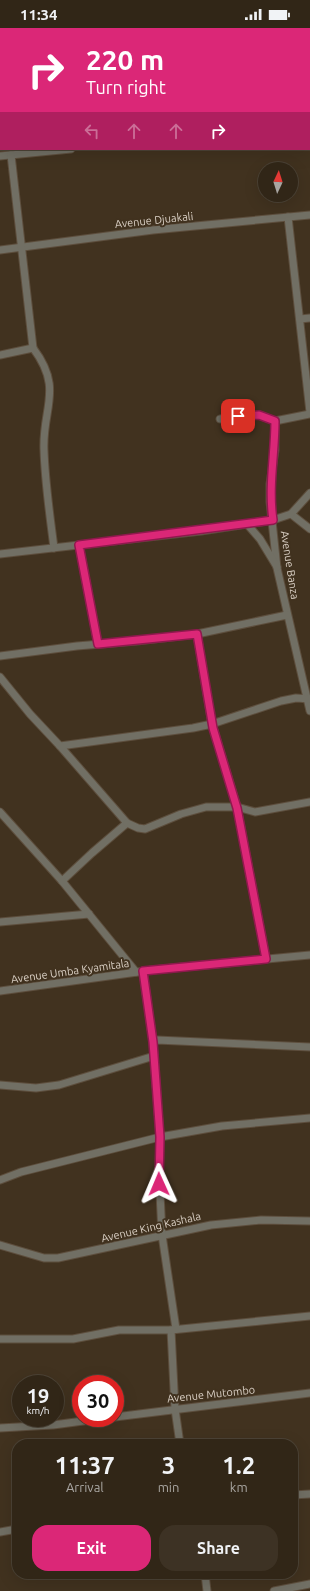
<!DOCTYPE html>
<style>
body{margin:0;font-family:Ubuntu,sans-serif;background:#3d3224;color:#f1f3f6;height:100vh;display:flex;flex-direction:column;font-size:15px;white-space:nowrap}
*{box-sizing:border-box;margin:0}
p{font-size:13px;color:#a8a5a1}
.icon{flex:none;width:22px;height:22px;fill:none;stroke:currentColor;stroke-width:2;stroke-linecap:round;stroke-linejoin:round}
.map{position:relative;flex:1;overflow:hidden}
.details{position:absolute;left:12px;top:1411px;width:286px;height:140px;display:flex;flex-direction:column;background:#312617;border-radius:16px;box-shadow:0 4px 16px #0002,0 0 0 1px #4c4336}
.details>*{flex:none}
.hud{position:absolute;left:0px;top:0px;width:310px;height:122px;box-shadow:0 4px 16px #0002,0 0 0 1px #4c4336;background:#db2777;color:#fff;overflow:hidden}
.needle{width:26px;rotate:4deg}
.controls{position:absolute;left:258px;top:134px;display:grid;gap:8px}
.controls a{display:grid;place-items:center;width:40px;height:40px;border-radius:50%;background:#312617;box-shadow:0 4px 16px #0002,0 0 0 1px #4c4336;font-size:20px}
.speed{position:absolute;left:12px;top:1347px;display:flex;gap:8px;font-size:20px;font-weight:700;text-align:center}
.speed>*{display:grid;place-content:center;width:52px;height:52px;border-radius:50%;background:#312617;box-shadow:0 4px 16px #0002,0 0 0 1px #4c4336;line-height:1}
.speed small{font-size:10px;font-weight:400}
.speed .limit{border:6px solid #d22;background:#fff;color:#111}
.pin{position:absolute;display:grid;place-items:center;width:34px;height:34px;color:#fff;margin:-17px;border-radius:8px;box-shadow:0 2px 6px #0006}
.me{position:absolute;width:44px;margin:-22px;rotate:359deg;stroke-linejoin:round;filter:drop-shadow(0 0 3px #0008)}
.turn{display:flex;align-items:center;gap:14px;height:84px;padding:0 20px;font-size:18px}
.turn .icon{width:52px;height:52px;stroke-width:2.5}
.turn b{display:block;font-size:28px;line-height:34px}
.lanes{display:flex;align-items:center;height:38px;padding:0 20px;background:#0003;justify-content:center;gap:20px;direction:ltr}
.lanes .off{opacity:.35}
.eta{display:flex;justify-content:space-evenly;align-items:center;height:68px;text-align:center}
.eta b{font-size:24px;font-weight:600;line-height:28px}
.action{display:flex;gap:8px;margin-top:auto;padding:8px 20px}
.action a{flex:1;height:46px;border-radius:16px;background:#db2777;color:#fff;font-size:16px;font-weight:600;line-height:46px;text-align:center}
.action a+a{background:#3d3224;color:#f1f3f6}
.status{display:flex;justify-content:space-between;align-items:center;height:28px;padding:0 20px;background:#312617;direction:ltr}
.status svg{height:11px;fill:currentColor}
.map>svg:first-child{display:block}
</style>
<div class="status"><b>11:34</b><svg viewBox="0 0 49 12"><path d="M0 12V9h3v3zM5 12V6h3v6zM10 12V3h3v9zM15 12V0h3v12zM26 1h20v11H26zM47 4h2v5h-2z"/></svg></div>
<div class="map">
<svg width="310" height="1563" viewBox="0 0 310 1563">
<rect width="100%" height="100%" fill="#41321f"/>
<g fill="none" stroke-linecap="round" stroke-linejoin="round">
<defs>
<g id="minor">
<path d="M309,96h1"/>
<path d="M0,128l71,-7"/>
<path d="M288,189l22,195"/>
<path d="M0,222l153,-20 157,-15"/>
<path d="M300,291l10,-1"/>
<path d="M33,320c31,41 9,60 11,102 1,33 6,66 10,98"/>
<path d="M0,327l33,-7 -22,-193"/>
<path d="M220,391l28,-5 11,1 16,6 35,-7"/>
<path d="M275,393v29l-5,34v18l7,66 33,143"/>
<path d="M291,486l19,15"/>
<path d="M247,496l13,15 17,28"/>
<path d="M79,517l19,99"/>
<path d="M0,526l201,-23 72,-11 18,-6 19,-21"/>
<path d="M197,606l15,90 69,-23 15,-3 14,1"/>
<path d="M0,628l77,-10 60,-5 60,-7 90,-19"/>
<path d="M0,649l30,37 30,32 133,-18 19,-4 25,83 18,5 55,-10"/>
<path d="M60,718l67,77 -35,30 -30,28"/>
<path d="M0,784l62,69 74,91"/>
<path d="M127,795l11,5 7,1 36,-15 25,-7h31l29,152"/>
<path d="M0,894l89,-8"/>
<path d="M143,943l10,71"/>
<path d="M0,963l152,-21 158,-15"/>
<path d="M0,1057l36,3 23,-3 95,-29"/>
<path d="M0,1152l21,-8 139,-35 62,-11 88,-8"/>
<path d="M0,1217l44,13h14l153,-33 50,-5 49,1"/>
<path d="M176,1301l-14,-94 -3,-64 1,-34 -7,-95 4,-2 153,7"/>
<path d="M171,1302l4,79 5,35"/>
<path d="M0,1311h73l46,-9h52l139,-14"/>
<path d="M115,1389l195,-24"/>
<path d="M0,1400l53,-3 53,-7"/>
<path d="M293,1467l17,-1"/>
<path d="M0,1504l17,-3"/>
<path d="M205,1546l2,17"/>
<path d="M274,1563l36,-7"/>
</g>
</defs>
<!-- minor casing -->
<use href="#minor" stroke="#5d4e3d" stroke-width="9"/>
<!-- minor -->
<use href="#minor" stroke="#716f64" stroke-width="7"/>
</g>
<g fill="none" stroke-linecap="round" stroke-linejoin="round">
<defs>
<path id="route" d="M159,1156l1,-47 -7,-95 -10,-71 123,-12 -29,-151 -24,-80 -16,-94 -99,10 -19,-99 194,-25c-5,-33 2,-66 2,-99l-16,-6 -21,1"/>
</defs>
<!-- route casing -->
<use href="#route" stroke="#8e194d" stroke-width="10"/>
<!-- route -->
<use href="#route" stroke="#db2777" stroke-width="7"/>
</g>
<g text-anchor="middle" stroke-width="4" stroke-linejoin="round" paint-order="stroke">
<!-- street labels -->
<g font-size="11" fill="#dad0c5" stroke="#41321f">
<text transform="translate(154 192) rotate(-6)" y="4">Avenue Djuakali</text>
<text transform="translate(290 537) rotate(81)" y="4">Avenue Banza</text>
<text transform="translate(70 943) rotate(-8)" y="4">Avenue Umba Kyamitala</text>
<text transform="translate(151 1199) rotate(-13)" y="4">Avenue King Kashala</text>
<text transform="translate(211 1366) rotate(-6)" y="4">Avenue Mutombo</text>
</g>
</g>
</svg>
<div class="controls">
<a><svg class="needle" viewBox="-14 -14 28 28"><path d="M0-13l5 13h-10z" fill="#e53935"/><path d="M0 13l5-13h-10z" fill="#a8a5a1"/></svg></a>
</div>
<div class="speed"><div>19<small>km/h</small></div><div class="limit">30</div></div>
<div class="pin" style="left:238px;top:388px;background:#d93025"><svg class="icon" aria-label="arrive" viewBox="0 0 24 24"><path d="M6 21V4h12l-3 4 3 4H6"/></svg></div>
<svg class="me" style="left:159px;top:1156px" viewBox="-20 -20 40 40"><path d="M0-17L14 15 0 8-14 15z" fill="#db2777" stroke="#fff" stroke-width="4"/></svg>
<div class="hud">
<div class="turn"><svg class="icon" aria-label="right" viewBox="0 0 24 24"><path d="M7 20v-9h11M14 6l5 5-5 5"/></svg><div><b>220 m</b>Turn right</div></div>
<div class="lanes"><svg class="icon off" aria-label="left" viewBox="0 0 24 24"><path d="M17 20v-9H6M10 6l-5 5 5 5"/></svg><svg class="icon off" aria-label="ahead" viewBox="0 0 24 24"><path d="M12 20V5M6 11l6-6 6 6"/></svg><svg class="icon off" aria-label="ahead" viewBox="0 0 24 24"><path d="M12 20V5M6 11l6-6 6 6"/></svg><svg class="icon" aria-label="right" viewBox="0 0 24 24"><path d="M7 20v-9h11M14 6l5 5-5 5"/></svg></div>
</div>
<section class="details">
<div class="eta">
<div><b>11:37</b><p>Arrival</p></div>
<div><b>3</b><p>min</p></div>
<div><b>1.2</b><p>km</p></div>
</div>
<div class="action"><a>Exit</a><a>Share</a></div>
</section>
</div>
